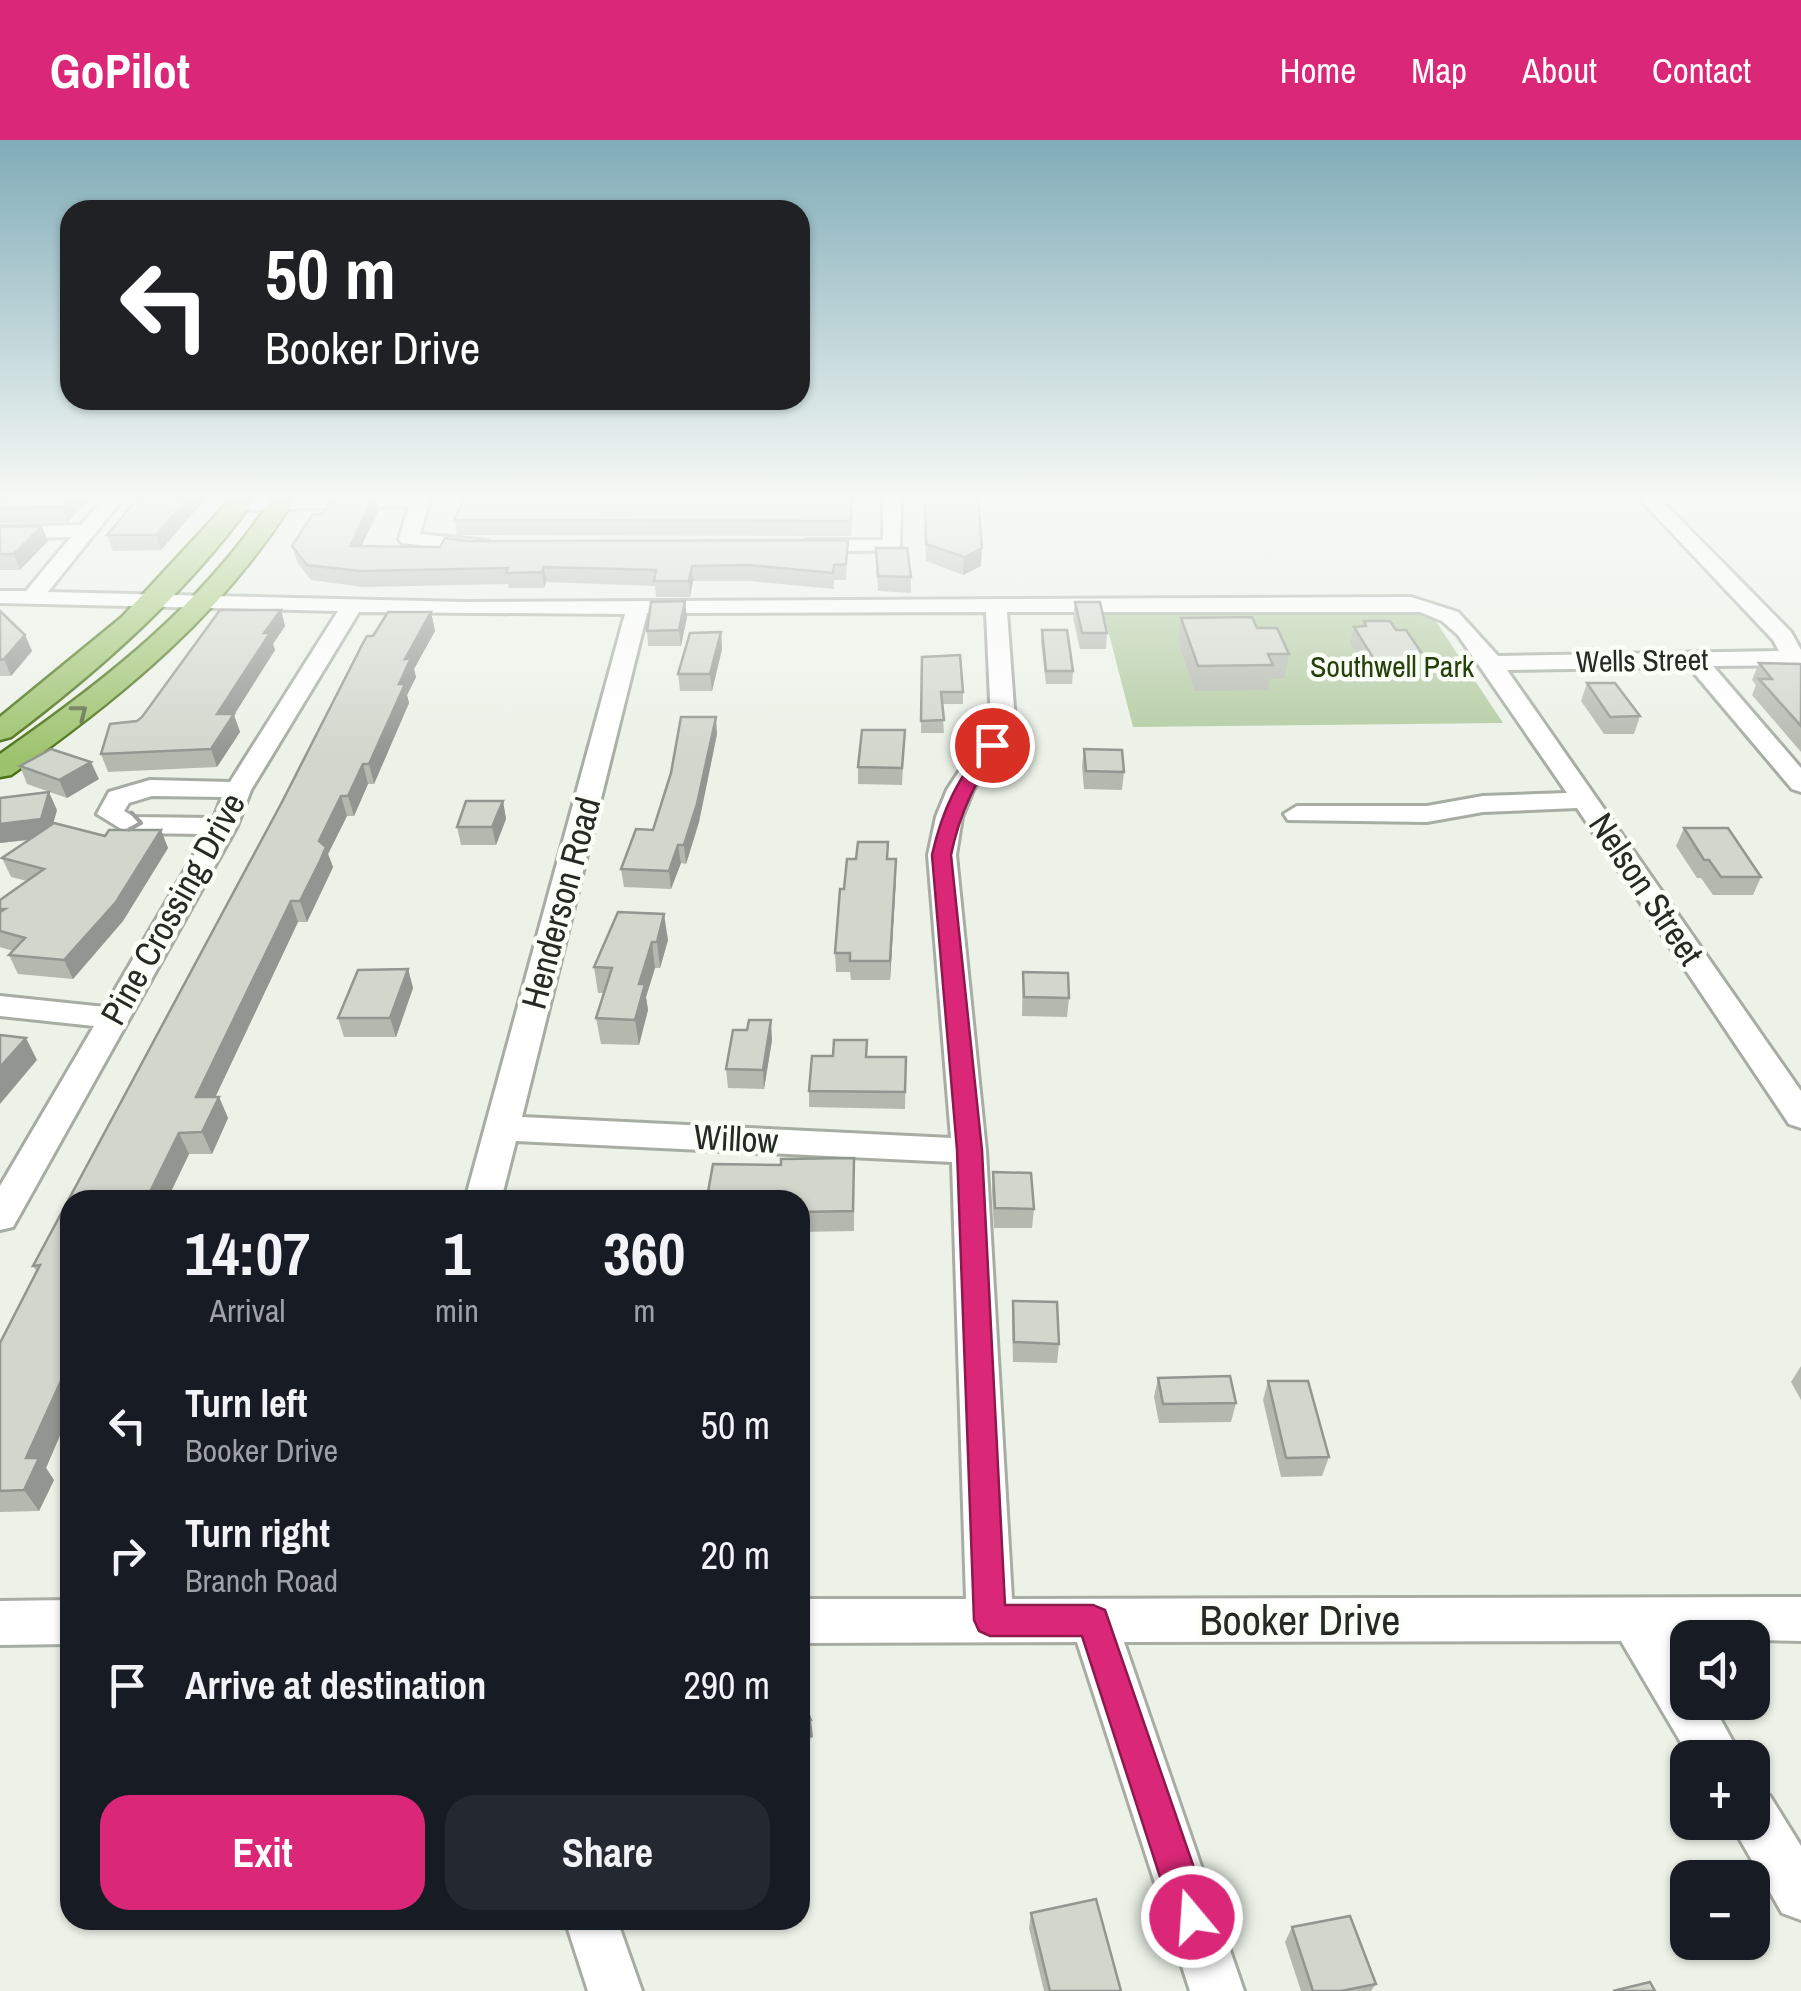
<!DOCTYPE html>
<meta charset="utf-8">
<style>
body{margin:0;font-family:"Archivo Narrow",sans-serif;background:#242831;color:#f1f3f6;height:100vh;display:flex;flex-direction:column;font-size:38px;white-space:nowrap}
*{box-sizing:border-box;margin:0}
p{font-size:32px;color:#9ea1a6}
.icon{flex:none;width:55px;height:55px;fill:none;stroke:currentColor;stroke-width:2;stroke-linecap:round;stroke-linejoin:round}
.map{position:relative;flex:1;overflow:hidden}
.details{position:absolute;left:60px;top:1050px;width:750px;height:740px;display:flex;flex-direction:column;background:#171b24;border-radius:30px;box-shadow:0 2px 8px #0004}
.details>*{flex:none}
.banner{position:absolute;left:60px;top:60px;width:750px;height:210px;border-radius:30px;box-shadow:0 2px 8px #0004;background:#202124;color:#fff;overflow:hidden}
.buttons{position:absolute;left:1670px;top:1480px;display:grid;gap:20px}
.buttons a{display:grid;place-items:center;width:100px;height:100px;border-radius:20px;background:#171b24;box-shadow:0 2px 8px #0004;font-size:50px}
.pin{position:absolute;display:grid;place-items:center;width:85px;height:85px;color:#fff;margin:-42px;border:5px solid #fff;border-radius:50%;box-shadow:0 2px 10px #0007}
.me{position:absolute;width:110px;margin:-55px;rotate:342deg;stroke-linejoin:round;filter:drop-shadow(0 0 8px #0008)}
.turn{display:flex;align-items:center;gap:35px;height:210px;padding:0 40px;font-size:45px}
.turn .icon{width:130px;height:130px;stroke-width:2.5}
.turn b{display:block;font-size:70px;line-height:85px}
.eta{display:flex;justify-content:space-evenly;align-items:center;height:170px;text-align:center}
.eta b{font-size:60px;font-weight:800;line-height:70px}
.primary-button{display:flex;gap:20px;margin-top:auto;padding:20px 40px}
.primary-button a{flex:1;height:115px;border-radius:30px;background:#db2777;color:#fff;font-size:40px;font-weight:800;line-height:115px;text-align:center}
.primary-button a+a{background:#242831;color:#f1f3f6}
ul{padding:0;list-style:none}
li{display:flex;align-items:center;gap:30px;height:130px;padding:0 40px}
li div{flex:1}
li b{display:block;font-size:38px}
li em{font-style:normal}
header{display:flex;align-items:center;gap:60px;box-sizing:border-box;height:140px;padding:0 50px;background:#db2777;color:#fff}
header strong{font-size:48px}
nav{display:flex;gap:55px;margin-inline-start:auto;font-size:35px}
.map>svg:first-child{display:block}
</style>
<header>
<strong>GoPilot</strong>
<nav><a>Home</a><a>Map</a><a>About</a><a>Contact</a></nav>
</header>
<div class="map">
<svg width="1801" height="1851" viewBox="0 0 1801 1851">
<rect width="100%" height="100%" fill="#ecf2e8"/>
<!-- green -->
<path fill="#b3cba2" d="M1398,470l33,4 72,109 -370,4 -30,-116z"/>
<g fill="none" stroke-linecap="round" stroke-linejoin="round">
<defs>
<g id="minor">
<path d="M105,357h19l-76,95 417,10 946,-5 47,15 40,44 281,-5 -6,-11 -135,-143h20l133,135 10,18v13l-7,2 -81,1 88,102v24l-9,-3 -103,-122 -182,3 294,421v37l-12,-4 -212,-316 -94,4 -56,10 -139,-2 -4,-6 13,-8h130l56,-10 84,-3 -109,-158 -16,-14 -22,-9h-413l8,110 -42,68 -11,27 -6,38 30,296 26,448 789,-2v44l-113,-3v3h-15l15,23v38h23l31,56h-52l-69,-117 -497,1 120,349h-54l-113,-349 -277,1v-44h166l-14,-437 -436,-21 -15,59h-36l160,-586 -266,-2 -108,178 -14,36 -224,401 -13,3v-44l94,-160 -94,-10v-20l105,11 101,-173 -78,-1 -31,-19 12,-22 41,-12 80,2 108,-171 -338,-8v-12h26l45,-54 -71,2v-12l81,-2zM986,472l5,110 -44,68 -11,27 -8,38 23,283 -429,-21 125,-504zM152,656l70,1 -8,21 -80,-1 -10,-6 5,-8z"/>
<path d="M288,357h142l-10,37 67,7 10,6 -10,6 -85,-10 -3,-4 10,-33 -169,4 -10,-6 10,-6z"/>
<path d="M883,357h18l-1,53 -94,2 -10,-6 10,-6h77z"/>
<path d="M70,1460v44l-70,1v-44z"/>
<path d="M1752,1649l18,7 31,50v74l-19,-7 -52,-91h22z"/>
<path d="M565,1780h52l25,71h-54z"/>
</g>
<g id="major">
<path d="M233,357h23c-67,94 -154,171 -245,240l-11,3v-23l122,-100z"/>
<path d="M273,357h23c-73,117 -173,199 -285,278l-11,2v-23c105,-73 203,-149 273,-257z"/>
</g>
</defs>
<!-- minor casing -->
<use href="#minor" stroke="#a7ada3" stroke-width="6"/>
<!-- major casing -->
<use href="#major" stroke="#4b7317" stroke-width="5"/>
<!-- minor -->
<use href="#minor" fill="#fff" fill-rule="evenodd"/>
<!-- major -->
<use href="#major" fill="#9ec36f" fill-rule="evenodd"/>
</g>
<!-- wall -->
<g fill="#b4b9b0">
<path d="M0,357l89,3 -21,22 -68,1z"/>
<path d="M207,357l-46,53 -48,1 -6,-16z"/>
<path d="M333,357h42l4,13 -18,36 79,1 28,-6 380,-1 -2,40h-12v9l-85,-8h-56l-3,16h-34l-1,-11 -109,-4 -2,6h-35l-1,-4 -145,3 -52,-7 -14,-18 -5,-16 31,-32z"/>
<path d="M854,357l-3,39 -394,-1 -3,-15z"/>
<path d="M924,357l57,69 -18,9 -37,-14z"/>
<path d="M0,387l48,14 -28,29h-20z"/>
<path d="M876,408l35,29v16l-33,-2z"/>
<path d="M1075,462l32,31 -1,16h-26l-7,-31z"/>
<path d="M281,470l4,16 -12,18 2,6 -41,65 6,17 -23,35 -109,5 -7,-18 36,-33z"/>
<path d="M0,471l25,24 7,16 -21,25h-11z"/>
<path d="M388,472h43l4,19 -21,38 2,8 -9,18 2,8 -35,81h-6l-14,32h-7l-19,38 5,13 -7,15 -19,40h-9l-83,175h4l9,21 -16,36h-23l-22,46h-97v212l-24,56 8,12 -15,31 -39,1v-169l37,-71 -4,-6 249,-464 80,-157 5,-9h6z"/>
<path d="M687,477l-6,29h-33l-1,-15z"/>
<path d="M1181,478l76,10 32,26 -5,25h-14l-2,11 -73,1 -17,-49z"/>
<path d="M1364,481l32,9 25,22 -5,17h-6l-2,8 -37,1 -21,-35 4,-16 9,-1z"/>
<path d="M1042,490l31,41 -1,13h-26l-5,-42z"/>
<path d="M721,492l1,17 -10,42h-32l-2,-17z"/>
<path d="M922,517l41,35v12h-21l2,29h-23z"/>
<path d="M1759,523l42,1v88l-49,-57 4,-10 -4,-5z"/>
<path d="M1587,543l53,33 -6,18h-30l-23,-33z"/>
<path d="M905,590l-3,55 -44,-1v-17z"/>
<path d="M717,594l-18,88 -13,42 -5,-1 -10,26 -47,-2 -3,-18 32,-39z"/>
<path d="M1084,609l40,23 -2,18 -38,-1 -2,-23z"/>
<path d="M20,626l79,13 -32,19 -40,-14z"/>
<path d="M0,658l57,12 -4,14 52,12 56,-6 7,18 -45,73 -50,58 -55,-5 -9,-19 4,-4 -13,-4v-47l27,-19 -16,-4 -9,-19 28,-18 -30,3z"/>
<path d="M503,661l3,18 -10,26h-35l-4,-18z"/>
<path d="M1684,688l77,49 -8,18h-40l-12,-17h-4l-21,-32z"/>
<path d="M888,719l8,18 -6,103h-39l-1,-8h-14l-1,-19 9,-64z"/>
<path d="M618,772l50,28 -8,28h-5l-9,29 2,13 -9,35 -38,-1 -5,-26 8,-25h-6l-4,-26z"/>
<path d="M408,829l5,19 -17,49h-52l-6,-19z"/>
<path d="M1023,832l46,26 -2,19 -45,-1z"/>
<path d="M772,900l-8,49 -36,-1 -2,-19z"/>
<path d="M867,917h39l-1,52 -96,-2v-16z"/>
<path d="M993,1032l41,37 -2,19h-38l-2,-36z"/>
<path d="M854,1037v54l-54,1v-32h-91l-1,-8z"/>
<path d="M1013,1161l46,43 -2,19 -44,-1 -1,-42z"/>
<path d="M1801,1226v34l-10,-18z"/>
<path d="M1158,1238l78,25 -5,19 -72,1 -5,-26z"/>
<path d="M1268,1241l61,76 -7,19 -41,1 -18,-77z"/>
<path d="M1031,1773l90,78h-77l-15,-63z"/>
<path d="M1292,1787l84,57 -5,7h-70l-16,-49z"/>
</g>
<!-- shaded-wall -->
<g fill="#929690">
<path d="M72,357h16l1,3 -21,22 -6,-15z"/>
<path d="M189,357h18l-46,53 -5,-15z"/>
<path d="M374,357h1l4,13 -25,51 -4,-15z"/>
<path d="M42,386l6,15 -28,29 -6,-16z"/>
<path d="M982,408l-1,18 -18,9 1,-18z"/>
<path d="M692,426l1,15 -3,16 -1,-16z"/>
<path d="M544,427l2,15 -2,6 -2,-16z"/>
<path d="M685,461l2,16 -6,29 -2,-16z"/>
<path d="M281,470l4,16 -12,18 2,6 -41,65 6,17 -23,35 -6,-18 6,-35 47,-81z"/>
<path d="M431,472l4,19 -21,38 2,8 -9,18 2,8 -35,81 -5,-20 30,-80 6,-25z"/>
<path d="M721,492l1,17 -10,42 -2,-17z"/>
<path d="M25,495l7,16 -21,25 -7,-17z"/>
<path d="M716,577l1,17 -18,88 -13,42 -2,-19z"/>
<path d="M91,622l8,17 -32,19 -8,-18z"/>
<path d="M363,624l5,20 -14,32 -6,-20z"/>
<path d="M49,652l8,18 -8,27 -49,6v-19z"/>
<path d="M341,656l6,20 -19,38 5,13 -26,55 -7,-21 19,-60z"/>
<path d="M503,661l3,18 -10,26 -4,-18z"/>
<path d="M161,690l7,18 -45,73 -50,58 -9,-19z"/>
<path d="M678,705l3,18 -10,26 -2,-18z"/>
<path d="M896,719v18l-6,103v-19z"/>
<path d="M291,761l7,21 -93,197 -9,-22z"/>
<path d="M664,774l4,26 -8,28 -3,-26z"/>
<path d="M652,802l3,26 -9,29 2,13 -9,35 -4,-25 4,-36z"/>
<path d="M408,829l5,19 -17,49 -6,-19z"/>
<path d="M771,880l1,20 -8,49 -1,-19z"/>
<path d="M26,898l11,22 -37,44v-37z"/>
<path d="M219,957l9,21 -16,36 -10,-22z"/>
<path d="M179,993l10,21 -22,46h-21z"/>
<path d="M70,1221v51l-24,56 8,12 -15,31 -15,-21 2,-32z"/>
<path d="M811,1580l2,17 -13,6v-18z"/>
</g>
<!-- building -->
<g fill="#d1d7cd" stroke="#929690" stroke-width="2.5">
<path d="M0,357h72l-10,10 -62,1z"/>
<path d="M139,357h50l-33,38h-49z"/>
<path d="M333,357h41l-24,49 90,1 5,-9 23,3 380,-1 -2,24 -12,1 -1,8 -85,-8 -56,1 -3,15h-35l2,-11 -112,-3 -2,5 -36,1 2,-5 -149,3 -52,-6 -15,-19 21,-32h10z"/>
<path d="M465,357h387l-2,24 -396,-1z"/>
<path d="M925,357h53l4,51 -18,9 -38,-13z"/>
<path d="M42,386l-28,28h-14v-27z"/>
<path d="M876,408h31l4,29 -33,-1z"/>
<path d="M685,461l-6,29 -32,1 4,-29z"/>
<path d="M1075,462h25l7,31h-25z"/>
<path d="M220,470h61l-17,23h6l-53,81h17l-23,35 -110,5 9,-30 27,-3 5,-4z"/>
<path d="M0,471l25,24 -21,24 -4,1z"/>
<path d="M388,472h43l-26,47 6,-1 -12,26h6l-36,80h-6l-15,32h-7l-22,45 7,6 -6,14 -20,40h-9l-95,196h23l-17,35 -23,1 -33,67h-76v161l-44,97h13l-15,32 -24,1v-148l40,-78 -7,1 249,-464 80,-157 5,-9h6z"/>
<path d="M1252,477l5,11h20l12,26h-21l5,11 -75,1 -17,-48z"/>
<path d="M1364,481h26l6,9h10l15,22 -13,1 4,7 -37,1 -21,-34 12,-1z"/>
<path d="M1042,490h25l6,41h-27z"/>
<path d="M721,492l-11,42h-32l12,-41z"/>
<path d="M960,515l3,37h-22l3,28 -23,1 1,-64z"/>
<path d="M1759,523l42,1v62l-42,-47h13z"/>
<path d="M1587,543h28l25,33 -30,1z"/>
<path d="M681,577h35l-19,87 -13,41h-6l-9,26 -48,-2 15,-40 17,1 18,-57z"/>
<path d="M862,590h43l-3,38 -44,-1z"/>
<path d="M51,609l40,13 -32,18 -39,-14z"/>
<path d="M1084,609l38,1 2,22 -38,-1z"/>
<path d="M49,652l-8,27 -41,5v-26z"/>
<path d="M466,661h37l-11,26h-35z"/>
<path d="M54,683l51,13 4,-6h52l-45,72 -52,58 -55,-5 16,-17 -25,-7v-19l5,-3h-5v-9l44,-31 -42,-11z"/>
<path d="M1684,688h44l33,49h-40l-12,-17h-5z"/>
<path d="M858,702h30l-1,17h9l-6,102h-40v-8h-15l5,-64h4l3,-30h9z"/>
<path d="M618,772l46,2 -7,28h-5l-13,42h6l-10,36 -39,-2 16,-50 -18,-1z"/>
<path d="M408,829l-18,49h-52l20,-48z"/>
<path d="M1023,832l45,1 1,25 -45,-1z"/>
<path d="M749,880h22l-8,50 -37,-1 7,-39h14z"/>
<path d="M0,895l26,3 -26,29z"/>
<path d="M834,900h33l-1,17h40l-1,35 -96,-1 3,-35h21z"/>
<path d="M854,1018l-1,53 -53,1v-12h-21v-7l-71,-1 5,-28 68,1v-6z"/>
<path d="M993,1032l38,1 3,36 -39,-1z"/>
<path d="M1013,1161l44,1 2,42 -45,-2z"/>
<path d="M1230,1236l6,27 -73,1 -5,-26z"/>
<path d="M1268,1241h40l21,76 -43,1z"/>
<path d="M800,1554l11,26 -11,5z"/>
<path d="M1096,1759l25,92h-71l-19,-78z"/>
<path d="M1350,1776l26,68 -35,7h-28l-21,-64z"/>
<path d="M1650,1842l5,9h-42z"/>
</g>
<!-- one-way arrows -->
<defs><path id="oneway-chevron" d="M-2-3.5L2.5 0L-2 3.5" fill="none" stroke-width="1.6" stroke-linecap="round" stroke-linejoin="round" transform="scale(2.5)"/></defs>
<use stroke="#5d6e46" href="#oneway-chevron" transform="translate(80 572) rotate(-38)"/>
<use stroke="#9e9f9d" href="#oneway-chevron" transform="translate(135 682) rotate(10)"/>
<!-- sky -->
<linearGradient id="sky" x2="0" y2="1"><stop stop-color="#80acb8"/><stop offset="0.58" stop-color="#f6f9f5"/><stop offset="1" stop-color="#f6f9f5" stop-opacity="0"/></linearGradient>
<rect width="1801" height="616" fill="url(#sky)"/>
<!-- route -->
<path fill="#db2777" stroke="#8e194d" stroke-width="2.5" d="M992,600l8,5c-24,36 -40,66 -49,110l31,295 23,455h88l12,5 106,307 -6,13 -13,6 -13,-6 -6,-13 -91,-281h-92l-11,-5 -5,-11 -17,-470 -25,-295c11,-49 26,-74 54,-114z"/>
<g text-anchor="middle" stroke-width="9" stroke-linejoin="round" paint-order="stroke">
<!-- far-street labels -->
<g font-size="30" fill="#272925" stroke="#fafff7">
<text transform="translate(1642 521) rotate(-1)" y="10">Wells Street</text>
</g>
<!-- far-park labels -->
<g font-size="30" fill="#26400b" stroke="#fafff7">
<text x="1392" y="537">Southwell Park</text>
</g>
<!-- street labels -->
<g font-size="35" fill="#272925" stroke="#fafff7">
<text transform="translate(1646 749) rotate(56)" y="12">Nelson Street</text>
<text transform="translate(561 763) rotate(-75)" y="12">Henderson Road</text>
<text transform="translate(173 769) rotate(-61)" y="12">Pine Crossing Drive</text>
<text transform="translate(736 999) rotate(3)" y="12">Willow</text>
</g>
<!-- near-street labels -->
<g font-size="42" fill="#272925" stroke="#fafff7">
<text x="1300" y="1495">Booker Drive</text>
</g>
</g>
</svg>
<div class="buttons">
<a><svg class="icon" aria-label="sound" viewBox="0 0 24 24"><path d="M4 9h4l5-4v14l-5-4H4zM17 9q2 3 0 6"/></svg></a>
<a>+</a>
<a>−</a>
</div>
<div class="pin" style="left:992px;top:605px;background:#d93025"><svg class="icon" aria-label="arrive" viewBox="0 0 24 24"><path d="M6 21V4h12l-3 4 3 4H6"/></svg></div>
<svg class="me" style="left:1192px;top:1777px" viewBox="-20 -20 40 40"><circle r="17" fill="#db2777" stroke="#fff" stroke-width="3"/><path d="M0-11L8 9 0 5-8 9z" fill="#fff"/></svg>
<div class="banner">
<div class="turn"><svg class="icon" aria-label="left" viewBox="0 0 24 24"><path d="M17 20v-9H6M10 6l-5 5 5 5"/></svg><div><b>50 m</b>Booker Drive</div></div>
</div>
<section class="details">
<div class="eta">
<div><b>14:07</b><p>Arrival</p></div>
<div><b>1</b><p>min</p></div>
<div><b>360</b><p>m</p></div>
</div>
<ul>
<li><svg class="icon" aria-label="left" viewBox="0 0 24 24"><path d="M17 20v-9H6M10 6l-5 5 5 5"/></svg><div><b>Turn left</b><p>Booker Drive</p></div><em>50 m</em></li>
<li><svg class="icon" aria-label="right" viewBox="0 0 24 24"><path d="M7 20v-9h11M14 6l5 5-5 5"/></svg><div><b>Turn right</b><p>Branch Road</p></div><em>20 m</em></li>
<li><svg class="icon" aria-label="arrive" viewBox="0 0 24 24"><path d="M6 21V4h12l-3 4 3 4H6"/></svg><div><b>Arrive at destination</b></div><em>290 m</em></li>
</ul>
<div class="primary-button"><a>Exit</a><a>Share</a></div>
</section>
</div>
